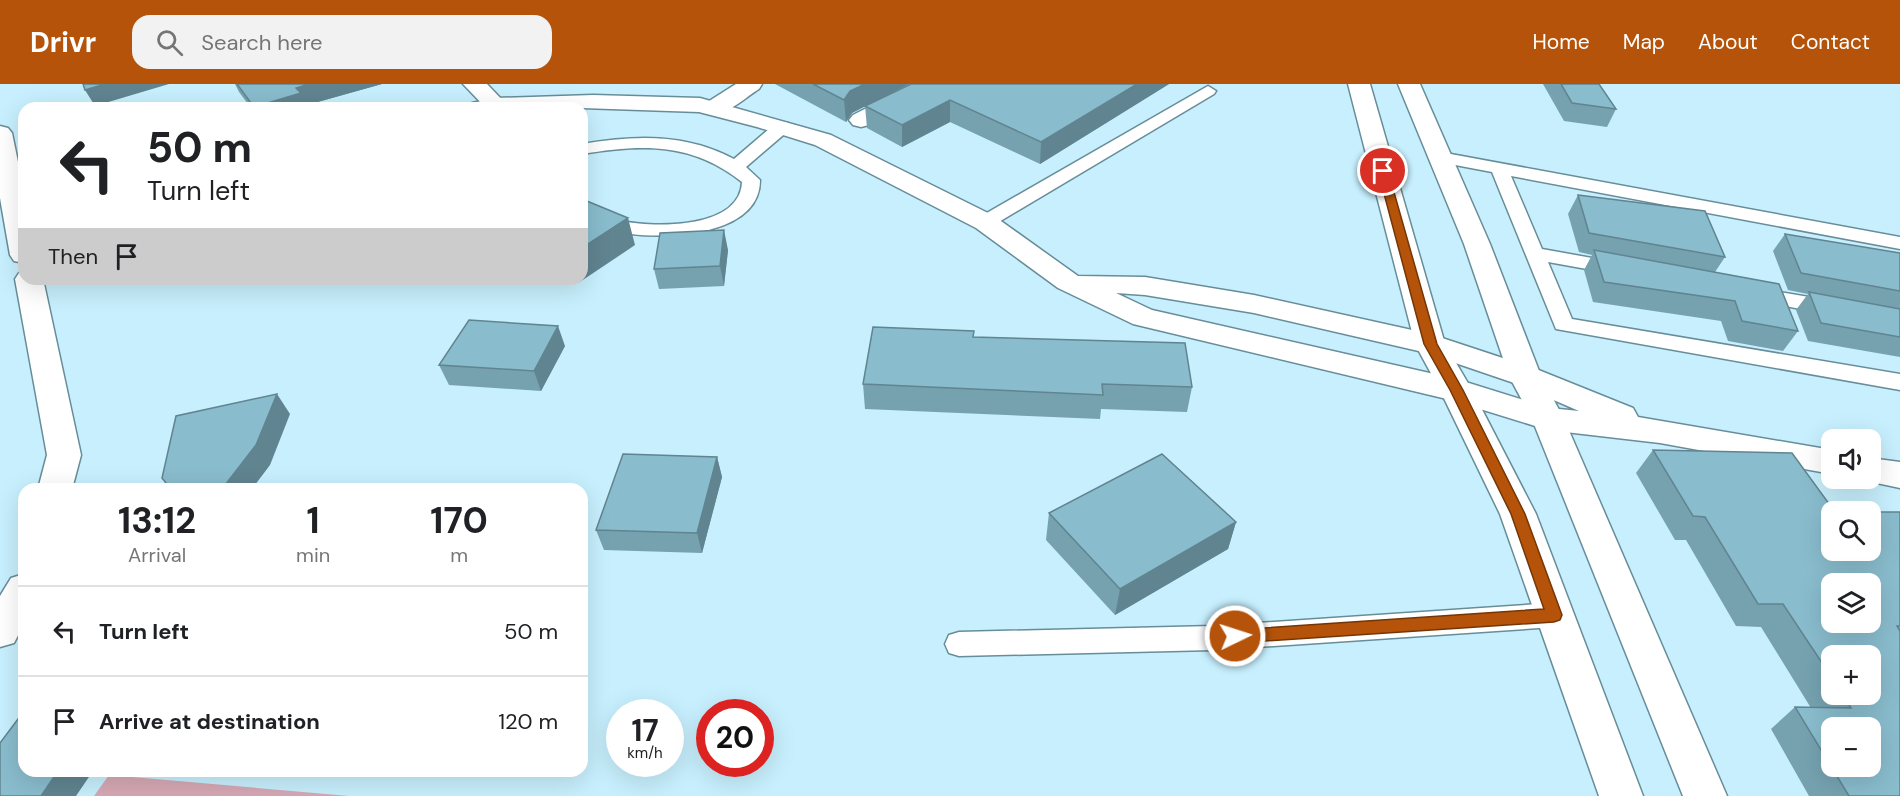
<!DOCTYPE html>
<meta charset="utf-8">
<style>
body{margin:0;font-family:"DM Sans",sans-serif;background:#f2f2f2;color:#202124;height:100vh;display:flex;flex-direction:column;font-size:22px;white-space:nowrap}
*{box-sizing:border-box;margin:0}
p{font-size:20px;color:#757577}
.icon{flex:none;width:33px;height:33px;fill:none;stroke:currentColor;stroke-width:2;stroke-linecap:round;stroke-linejoin:round}
.map{position:relative;flex:1;overflow:hidden}
.sheet{position:absolute;left:18px;top:399px;width:570px;height:294px;display:flex;flex-direction:column;background:#fff;border-radius:18px;box-shadow:0 6px 24px #0002}
.sheet>*{flex:none}
.top-card{position:absolute;left:18px;top:18px;width:570px;height:183px;border-radius:18px;box-shadow:0 6px 24px #0002;background:#fff;color:#202124;overflow:hidden}
.tools{position:absolute;left:1821px;top:345px;display:grid;gap:12px}
.tools a{display:grid;place-items:center;width:60px;height:60px;border-radius:12px;background:#fff;box-shadow:0 6px 24px #0002;font-size:30px}
.speed{position:absolute;left:606px;top:615px;display:flex;gap:12px;font-size:30px;font-weight:700;text-align:center}
.speed>*{display:grid;place-content:center;width:78px;height:78px;border-radius:50%;background:#fff;box-shadow:0 6px 24px #0002;line-height:1}
.speed small{font-size:15px;font-weight:400}
.speed .limit{border:9px solid #d22;background:#fff;color:#111}
.pin{position:absolute;display:grid;place-items:center;width:51px;height:51px;color:#fff;margin:-26px;border:3px solid #fff;border-radius:50%;box-shadow:0 2px 6px #0007}
.me{position:absolute;width:66px;margin:-33px;rotate:86deg;stroke-linejoin:round;filter:drop-shadow(0 0 4px #0008)}
.turn{display:flex;align-items:center;gap:21px;height:126px;padding:0 30px;font-size:27px}
.turn .icon{width:78px;height:78px;stroke-width:2.5}
.turn b{display:block;font-size:42px;line-height:51px}
.then{display:flex;align-items:center;height:57px;padding:0 30px;background:#0003;gap:12px;font-size:22px}
.eta{display:flex;justify-content:space-evenly;align-items:center;height:102px;text-align:center}
.eta b{font-size:36px;font-weight:700;line-height:42px}
ul{padding:0;list-style:none}
li{display:flex;align-items:center;gap:18px;height:90px;padding:0 30px;border-top:2px solid #e0e0e0}
li div{flex:1}
li b{display:block;font-size:22px}
li em{font-style:normal}
header{display:flex;align-items:center;gap:36px;box-sizing:border-box;height:84px;padding:0 30px;background:#b45309;color:#fff}
header strong{font-size:28px}
nav{display:flex;gap:33px;margin-inline-start:auto;font-size:21px}
.search{width:420px;height:54px;background:#f2f2f2;display:flex;align-items:center;gap:15px;box-sizing:border-box;padding:0 21px;border-radius:18px;color:#757577;font-size:22px}
.map>svg:first-child{display:block}
</style>
<header>
<strong>Drivr</strong>
<div class="search"><svg class="icon" aria-label="search" viewBox="0 0 24 24"><circle cx="10" cy="10" r="6"/><path d="M15 15l6 6"/></svg>Search here</div>
<nav><a>Home</a><a>Map</a><a>About</a><a>Contact</a></nav>
</header>
<div class="map">
<svg width="1900" height="712" viewBox="0 0 1900 712">
<rect width="100%" height="100%" fill="#c7effd"/>
<!-- green -->
<path fill="#d5a8b4" d="M109,691l240,21h-255z"/>
<g fill="none" stroke-linecap="round" stroke-linejoin="round">
<defs>
<g id="service">
<path d="M1208,2l8,5 -2,3 -222,132h-14l-3,-4 3,-4z"/>
<path d="M782,38l6,1 3,4 -3,4 -42,36 14,13c0,55 -89,59 -129,54 -17,-2 -33,-8 -49,-14v-13c14,4 26,11 40,14 33,7 118,8 120,-39 -50,-40 -100,-38 -160,-28v-10c52,-9 104,-11 152,15l42,-36z"/>
<path d="M1440,68l460,85v12l-389,-73 31,73 78,14 7,2 3,4 -3,4 -7,2 -72,-13 24,57 328,55v16l-344,-61 -64,-157 -58,-11 -3,-4 3,-4z"/>
<path d="M1755,204l78,13 7,2 4,5 -4,5 -7,2 -85,-16 -3,-5 3,-5z"/>
<path d="M1554,519l10,4 4,8 -4,8 -10,4 -341,23 -254,6 -10,-3 -4,-9 4,-9 10,-3 254,-6z"/>
</g>
<g id="minor">
<path d="M463,0h24l20,21 -2,3h-19z"/>
<path d="M736,0h26l-3,5c-16,10 -34,29 -53,24l-3,-5 3,-5z"/>
<path d="M914,0h28l-3,5 -70,36 -8,2 -8,-2 -4,-5 4,-5z"/>
</g>
<g id="tertiary">
<path d="M593,11l107,3 131,37 163,81 84,60 67,1 109,18 176,39 106,35 97,39 5,9 194,33v24l-172,-31 -112,-13 -97,-30 -318,-76 -75,-36 -82,-60 -161,-83 -58,-18 -58,-15 -117,-4h-113l3,-5 24,-5zM1116,209l29,2 109,18 169,39 91,31 65,28 -30,-3 -93,-29 -304,-69z"/>
<path d="M0,42l8,2 4,5 12,58v72l-10,-2 -4,-6 -10,-57z"/>
<path d="M24,188v7h19l38,176 -9,34h-34l9,-34 -32,-176 4,-6z"/>
<path d="M1870,374l30,4v26l-42,-9 12,-1z"/>
<path d="M24,490v50l-10,19 -14,4v-51l11,-18z"/>
</g>
<g id="secondary">
<path d="M1348,0h22l75,260 27,46 64,124 107,282h-44l-99,-282 -60,-124 -25,-46z"/>
<path d="M1398,0h22l70,160 51,132 23,43 163,377h-44l-151,-377 -23,-43 -45,-132z"/>
</g>
</defs>
<!-- service casing -->
<use href="#service" stroke="#678d99" stroke-width="3"/>
<!-- minor casing -->
<use href="#minor" stroke="#678d99" stroke-width="3"/>
<!-- tertiary casing -->
<use href="#tertiary" stroke="#678d99" stroke-width="3"/>
<!-- secondary casing -->
<use href="#secondary" stroke="#678d99" stroke-width="3"/>
<!-- service -->
<use href="#service" fill="#fff" fill-rule="evenodd"/>
<!-- minor -->
<use href="#minor" fill="#fff" fill-rule="evenodd"/>
<!-- tertiary -->
<use href="#tertiary" fill="#fff" fill-rule="evenodd"/>
<!-- secondary -->
<use href="#secondary" fill="#fff" fill-rule="evenodd"/>
</g>
<!-- wall -->
<g fill="#76a2b0" fill-rule="evenodd">
<path d="M235,0h147l-75,21 1,3h-57l-12,-16z"/>
<path d="M775,0h134l-40,20 42,-20h258l-129,80 -90,-42 -48,25 -35,-19 -2,-22 -13,7 -6,9z"/>
<path d="M1543,0h56l17,25 -9,18 -43,-6z"/>
<path d="M1578,111l147,62 -10,15 83,59 -15,20 -55,-10 -7,-20 -128,-19 -9,-32 8,-15 -13,-3 -11,-38z"/>
<path d="M1785,150l115,19v104l-92,-16 -12,-31 12,-16 -20,-4 -15,-39z"/>
<path d="M635,161l-57,38 -7,-4h11z"/>
<path d="M728,166l-4,36 -65,3 -5,-20z"/>
<path d="M974,253l218,50 -5,25 -86,-3 -1,10 -235,-10 -2,-25z"/>
<path d="M565,262l-24,45 -92,-6 -10,-20z"/>
<path d="M1653,366l179,62h68v284h-91l-38,-67 24,-22 16,1 -50,-81 -25,-1 -50,-86h-11l-39,-67zM1832,572l38,38h-38z"/>
<path d="M717,373l5,20 -20,76 -98,-3 -8,-20z"/>
<path d="M1049,429l187,9 -8,27 -113,66 -69,-75z"/>
</g>
<!-- shaded-wall -->
<g fill="#608490">
<path d="M105,0h64l-74,22 -10,-16z"/>
<path d="M309,0h73l-75,21 1,3h-53l-1,-1 42,-19z"/>
<path d="M865,0h44l-57,29 -6,9 -2,-22 6,-9z"/>
<path d="M1137,0h32l-129,80 1,-22z"/>
<path d="M950,16v22l-48,25v-22z"/>
<path d="M628,134l7,27 -57,38 -1,-4h5v-31z"/>
<path d="M724,146l4,20 -4,36 -4,-20z"/>
<path d="M558,242l7,20 -24,45 -7,-20z"/>
<path d="M277,310l13,20 -20,51 -18,24h-30z"/>
<path d="M717,373l5,20 -20,76 -5,-20z"/>
<path d="M1236,438l-8,27 -113,66 5,-26z"/>
<path d="M58,687h35l-17,25h-35z"/>
</g>
<!-- building -->
<g fill="#89bccd" stroke="#608490" stroke-width="1.5" fill-rule="evenodd">
<path d="M83,0h22l-20,6z"/>
<path d="M237,0h72l-13,4 5,5 -47,14z"/>
<path d="M813,0h52l-15,7 -6,9z"/>
<path d="M911,0h226l-96,58 -91,-42 -48,25 -37,-19z"/>
<path d="M1561,0h38l17,25 -44,-6z"/>
<path d="M1578,111l127,16 20,46 -136,-24z"/>
<path d="M582,115l46,19 -46,30z"/>
<path d="M724,146l-4,36 -66,3 6,-36z"/>
<path d="M1785,150l115,19v38l-99,-18z"/>
<path d="M1594,166l185,34 19,47 -56,-10 -7,-20 -131,-19z"/>
<path d="M1809,208l91,17v28l-79,-14z"/>
<path d="M469,236l89,6 -24,45 -95,-6z"/>
<path d="M873,243l101,4 -1,6 212,6 7,44 -90,-3 1,11 -240,-11z"/>
<path d="M277,310l-21,51 -34,44h-51l-9,-11 14,-62z"/>
<path d="M1653,366l139,3 43,59h-3v38h38v-38h30v114h-3l3,5v165h-51l-54,-89 56,1 -9,-14h28v-38h-38v22l-49,-74h-25l-53,-87 -12,-1zM1832,500h38v38h-38zM1832,644h38v38h-38z"/>
<path d="M623,370l94,3 -20,76 -101,-3z"/>
<path d="M1162,370l74,68 -116,67 -71,-76z"/>
<path d="M24,627v60h34l-17,25h-41v-53z"/>
</g>
<!-- route -->
<path fill="#b45309" stroke="#753606" stroke-width="1.5" d="M1383,84l5,3 49,173 26,46 62,124 37,101 -2,5 -6,2 -319,21 -5,-2 -3,-5 3,-4 5,-2 309,-21 -33,-95 -61,-124 -26,-46 -46,-173z"/>
</svg>
<div class="tools">
<a><svg class="icon" aria-label="sound" viewBox="0 0 24 24"><path d="M4 9h4l5-4v14l-5-4H4zM17 9q2 3 0 6"/></svg></a>
<a><svg class="icon" aria-label="search" viewBox="0 0 24 24"><circle cx="10" cy="10" r="6"/><path d="M15 15l6 6"/></svg></a>
<a><svg class="icon" aria-label="layers" viewBox="0 0 24 24"><path d="M12 4l9 5-9 5-9-5zM3 14l9 5 9-5"/></svg></a>
<a>+</a>
<a>−</a>
</div>
<div class="speed"><div>17<small>km/h</small></div><div class="limit">20</div></div>
<div class="pin" style="left:1383px;top:87px;background:#d93025"><svg class="icon" aria-label="arrive" viewBox="0 0 24 24"><path d="M6 21V4h12l-3 4 3 4H6"/></svg></div>
<svg class="me" style="left:1235px;top:552px" viewBox="-20 -20 40 40"><circle r="17" fill="#b45309" stroke="#fff" stroke-width="3"/><path d="M0-11L8 9 0 5-8 9z" fill="#fff"/></svg>
<div class="top-card">
<div class="turn"><svg class="icon" aria-label="left" viewBox="0 0 24 24"><path d="M17 20v-9H6M10 6l-5 5 5 5"/></svg><div><b>50 m</b>Turn left</div></div>
<div class="then">Then<svg class="icon" aria-label="arrive" viewBox="0 0 24 24"><path d="M6 21V4h12l-3 4 3 4H6"/></svg></div>
</div>
<section class="sheet">
<div class="eta">
<div><b>13:12</b><p>Arrival</p></div>
<div><b>1</b><p>min</p></div>
<div><b>170</b><p>m</p></div>
</div>
<ul>
<li><svg class="icon" aria-label="left" viewBox="0 0 24 24"><path d="M17 20v-9H6M10 6l-5 5 5 5"/></svg><div><b>Turn left</b></div><em>50 m</em></li>
<li><svg class="icon" aria-label="arrive" viewBox="0 0 24 24"><path d="M6 21V4h12l-3 4 3 4H6"/></svg><div><b>Arrive at destination</b></div><em>120 m</em></li>
</ul>
</section>
</div>
